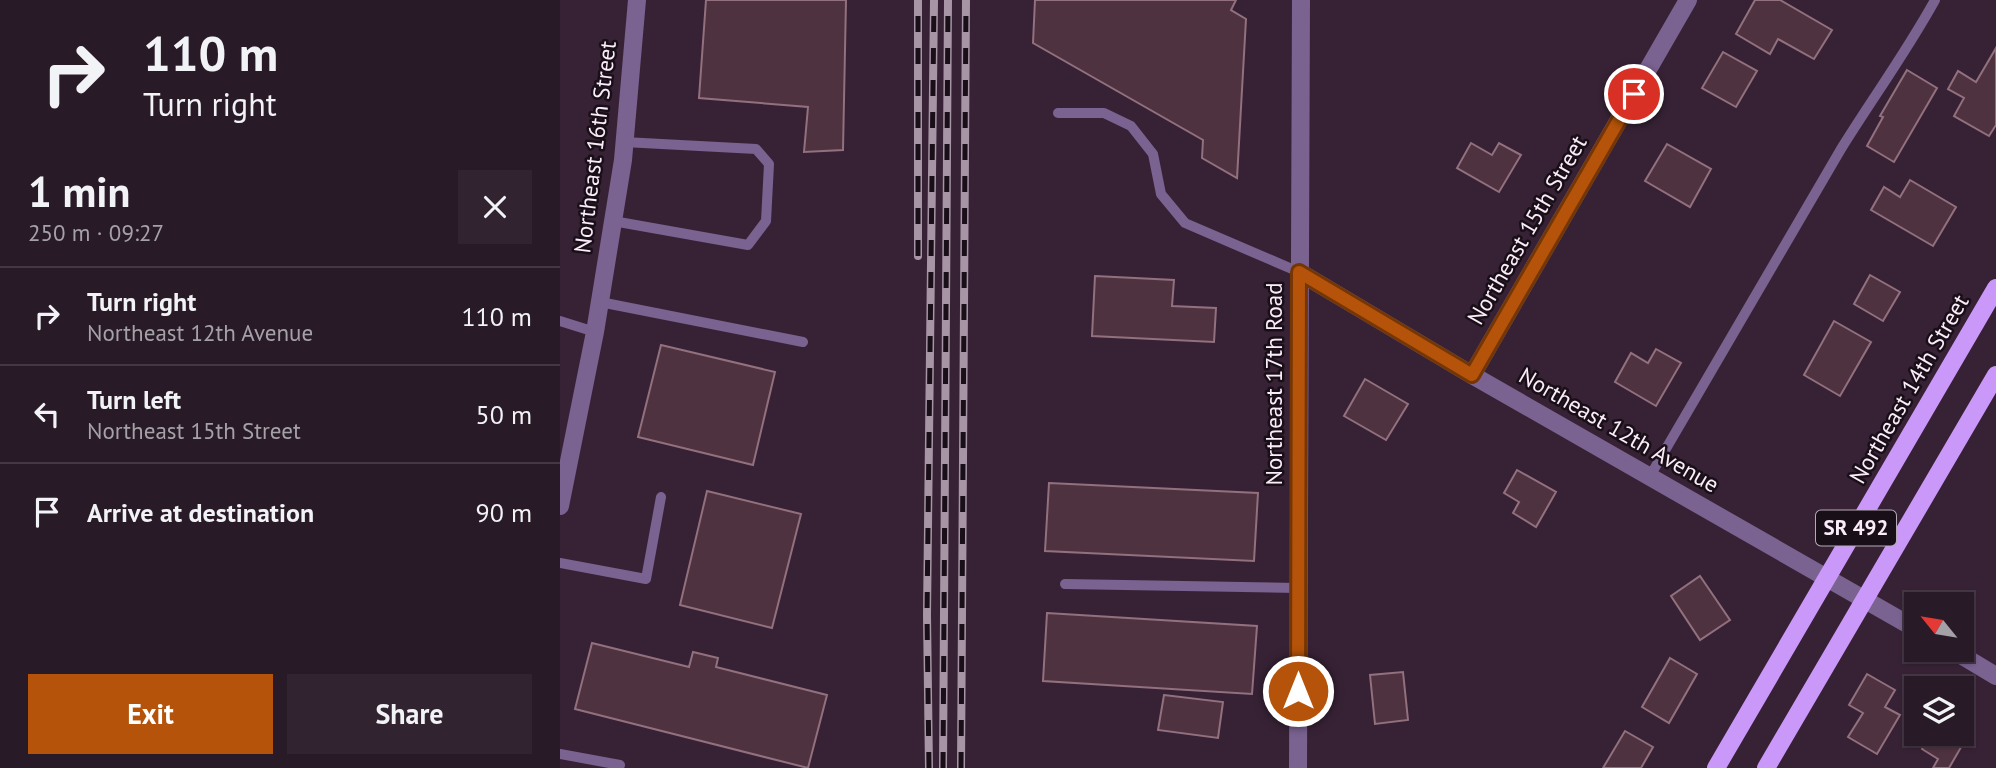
<!DOCTYPE html>
<meta charset="utf-8">
<style>
body{margin:0;font-family:"PT Sans",sans-serif;background:#312330;color:#f1f3f6;height:100vh;display:flex;flex-direction:column;font-size:26px;white-space:nowrap}
*{box-sizing:border-box;margin:0}
p{font-size:23px;color:#a5a1a8}
.icon{flex:none;width:38px;height:38px;fill:none;stroke:currentColor;stroke-width:2;stroke-linecap:round;stroke-linejoin:round}
.map{position:relative;flex:1;overflow:hidden}
.panel{display:flex;flex-direction:column;background:#291a28;width:560px}
.panel>*{flex:none}
.banner{background:#291a28;color:#f1f3f6;overflow:hidden}
.needle{width:46px;rotate:300deg}
.buttons{position:absolute;left:1344px;top:592px;display:grid;gap:14px}
.buttons a{display:grid;place-items:center;width:70px;height:70px;border-radius:0px;background:#291a28;box-shadow:0 2px 5px #0004,0 0 0 2px #453845;font-size:35px}
.pin{position:absolute;display:grid;place-items:center;width:60px;height:60px;color:#fff;margin:-30px;border:4px solid #fff;border-radius:50%;box-shadow:0 2px 7px #0007}
.me{position:absolute;width:77px;margin:-38px;rotate:0deg;stroke-linejoin:round;filter:drop-shadow(0 0 5px #0008)}
.turn{display:flex;align-items:center;gap:24px;height:147px;padding:0 28px;font-size:32px}
.turn .icon{width:91px;height:91px;stroke-width:2.5}
.turn b{display:block;font-size:49px;line-height:60px}
.round{display:grid;place-items:center;flex:none;width:74px;height:74px;border-radius:0px;background:#312330}
.summary{display:flex;align-items:center;justify-content:space-between;height:119px;padding:0 28px}
h1{font-size:42px;font-weight:700;line-height:52px}
.button{display:flex;gap:14px;margin-top:auto;padding:14px 28px}
.button a{flex:1;height:80px;border-radius:0px;background:#b45309;color:#fff;font-size:28px;font-weight:700;line-height:80px;text-align:center}
.button a+a{background:#312330;color:#f1f3f6}
ul{padding:0;list-style:none}
li{display:flex;align-items:center;gap:21px;height:98px;padding:0 28px;border-top:2px solid #453845}
li div{flex:1}
li b{display:block;font-size:26px}
li em{font-style:normal}
main{display:flex;flex:1;min-height:0}
.map>svg:first-child{display:block}
</style>
<main>
<section class="panel">
<div class="banner">
<div class="turn"><svg class="icon" aria-label="right" viewBox="0 0 24 24"><path d="M7 20v-9h11M14 6l5 5-5 5"/></svg><div><b>110 m</b>Turn right</div></div>
</div>
<div class="summary"><div><h1>1 min</h1><p>250 m · 09:27</p></div><a class="round"><svg class="icon" aria-label="close" viewBox="0 0 24 24"><path d="M6 6l12 12M18 6L6 18"/></svg></a></div>
<ul>
<li><svg class="icon" aria-label="right" viewBox="0 0 24 24"><path d="M7 20v-9h11M14 6l5 5-5 5"/></svg><div><b>Turn right</b><p>Northeast 12th Avenue</p></div><em>110 m</em></li>
<li><svg class="icon" aria-label="left" viewBox="0 0 24 24"><path d="M17 20v-9H6M10 6l-5 5 5 5"/></svg><div><b>Turn left</b><p>Northeast 15th Street</p></div><em>50 m</em></li>
<li><svg class="icon" aria-label="arrive" viewBox="0 0 24 24"><path d="M6 21V4h12l-3 4 3 4H6"/></svg><div><b>Arrive at destination</b></div><em>90 m</em></li>
</ul>
<div class="button"><a>Exit</a><a>Share</a></div>
</section>
<div class="map">
<svg width="1436" height="768" viewBox="0 0 1436 768">
<rect width="100%" height="100%" fill="#372235"/>
<!-- building -->
<g fill="#4f323f" stroke="#92707e" stroke-width="2">
<path d="M146,0h140l-3,150 -39,2 4,-45 -109,-9z"/>
<path d="M475,0h201l-5,10 15,9 -9,159 -35,-20 1,-18 -170,-97z"/>
<path d="M1195,0h25l52,30 -18,29 -36,-20 -8,15 -34,-20z"/>
<path d="M1436,48v77l-7,11 -35,-20 10,-18 -16,-9 10,-18 18,11z"/>
<path d="M1163,52l34,19 -21,36 -34,-19z"/>
<path d="M1347,70l30,18 -43,74 -27,-16 16,-29 -3,-1z"/>
<path d="M911,143l21,12 7,-12 22,12 -22,37 -42,-24z"/>
<path d="M1107,144l44,25 -21,38 -45,-26z"/>
<path d="M1350,180l46,27 -23,39 -62,-36 13,-23 16,10z"/>
<path d="M1310,275l30,17 -17,29 -29,-17z"/>
<path d="M535,276l79,4 -2,26 44,2 -2,34 -122,-6z"/>
<path d="M1274,321l37,21 -31,54 -36,-21z"/>
<path d="M101,345l114,27 -22,93 -115,-28z"/>
<path d="M1096,349l25,14 -25,43 -41,-24 16,-29 17,10z"/>
<path d="M805,379l43,25 -22,36 -42,-24z"/>
<path d="M957,470l39,22 -20,35 -23,-14 6,-11 -15,-9z"/>
<path d="M489,483l209,10 -4,68 -209,-10z"/>
<path d="M147,491l94,23 -29,114 -92,-23z"/>
<path d="M1140,576l30,44 -30,20 -29,-44z"/>
<path d="M487,613l210,13 -5,68 -209,-13z"/>
<path d="M32,643l97,24 4,-15 25,6 -2,9 111,28 -19,73 -233,-59z"/>
<path d="M1110,658l27,16 -28,49 -27,-16z"/>
<path d="M843,672l5,48 -33,4 -5,-49z"/>
<path d="M1307,674l28,16 -10,17 15,8 -23,39 -29,-17 15,-24 -14,-8z"/>
<path d="M604,695l59,7 -5,36 -60,-8z"/>
<path d="M1402,725l9,5 -22,38h-16l5,-9 -16,-10 9,-16h31z"/>
<path d="M1065,731l28,16 -12,21h-38z"/>
</g>
<g fill="none" stroke-linecap="round" stroke-linejoin="round">
<!-- lane -->
<g stroke="#7a6291" stroke-width="10">
<path d="M498,113h46l27,13 22,28 8,40 24,29 114,49"/>
<path d="M53,221l135,24 18,-24 3,-57 -13,-15 -132,-7"/>
<path d="M40,302l203,40"/>
<path d="M0,321l35,11"/>
<path d="M1090,476c64,-109 127,-219 191,-327 31,-50 66,-98 94,-149"/>
<path d="M0,563l86,16 15,-82"/>
<path d="M505,584l233,4"/>
<path d="M0,754l60,11"/>
</g>
<!-- street -->
<g stroke="#7a6291" stroke-width="18">
<path d="M739,272l173,103 444,254"/>
<path d="M912,375l216,-375"/>
<path d="M0,506l35,-174 28,-172 14,-160"/>
<path d="M1391,649l45,27"/>
<path d="M738,768l3,-768"/>
</g>
<!-- primary -->
<g stroke="#ca98f9" stroke-width="18">
<path d="M1156,768l280,-480"/>
<path d="M1206,768l230,-393"/>
</g>
<defs>
<g id="rail">
<path d="M358,256v-256"/>
<path d="M369,768l-2,-153 7,-615"/>
<path d="M383,768l5,-768"/>
<path d="M401,768l5,-768"/>
</g>
</defs>
<!-- rail casing -->
<use href="#rail" stroke="#a795a5" stroke-width="8"/>
<!-- rail -->
<use href="#rail" stroke="#190f18" stroke-width="5" stroke-dasharray="16" stroke-linecap="butt"/>
</g>
<g fill="none" stroke-linecap="round" stroke-linejoin="round">
<defs>
<path id="route" d="M738,691l1,-419 173,103 162,-281"/>
</defs>
<!-- route casing -->
<use href="#route" stroke="#753606" stroke-width="18"/>
<!-- route -->
<use href="#route" stroke="#b45309" stroke-width="12"/>
</g>
<g text-anchor="middle" stroke-width="5" stroke-linejoin="round" paint-order="stroke">
<!-- shield labels -->
<rect fill="#190f18" stroke="#b7aab6" stroke-width="2" x="1256" y="510.5" width="80" height="35" rx="5"/>
<g font-size="21" font-weight="bold" fill="#fbecf9">
<text x="1296" y="535">SR 492</text>
</g>
<!-- street labels -->
<g font-size="23" fill="#fbecf9" stroke="#190f18">
<text transform="translate(35 147) rotate(-83)" y="8">Northeast 16th Street</text>
<text transform="translate(967 230) rotate(-60)" y="8">Northeast 15th Street</text>
<text transform="translate(714 384) rotate(-90)" y="8">Northeast 17th Road</text>
<text transform="translate(1349 389) rotate(-60)" y="8">Northeast 14th Street</text>
<text transform="translate(1059 430) rotate(30)" y="8">Northeast 12th Avenue</text>
</g>
</g>
</svg>
<div class="buttons">
<a><svg class="needle" viewBox="-14 -14 28 28"><path d="M0-13l5 13h-10z" fill="#e53935"/><path d="M0 13l5-13h-10z" fill="#a5a1a8"/></svg></a>
<a><svg class="icon" aria-label="layers" viewBox="0 0 24 24"><path d="M12 4l9 5-9 5-9-5zM3 14l9 5 9-5"/></svg></a>
</div>
<div class="pin" style="left:1074px;top:94px;background:#d93025"><svg class="icon" aria-label="arrive" viewBox="0 0 24 24"><path d="M6 21V4h12l-3 4 3 4H6"/></svg></div>
<svg class="me" style="left:738px;top:691px" viewBox="-20 -20 40 40"><circle r="17" fill="#b45309" stroke="#fff" stroke-width="3"/><path d="M0-11L8 9 0 5-8 9z" fill="#fff"/></svg>
</div>
</main>
